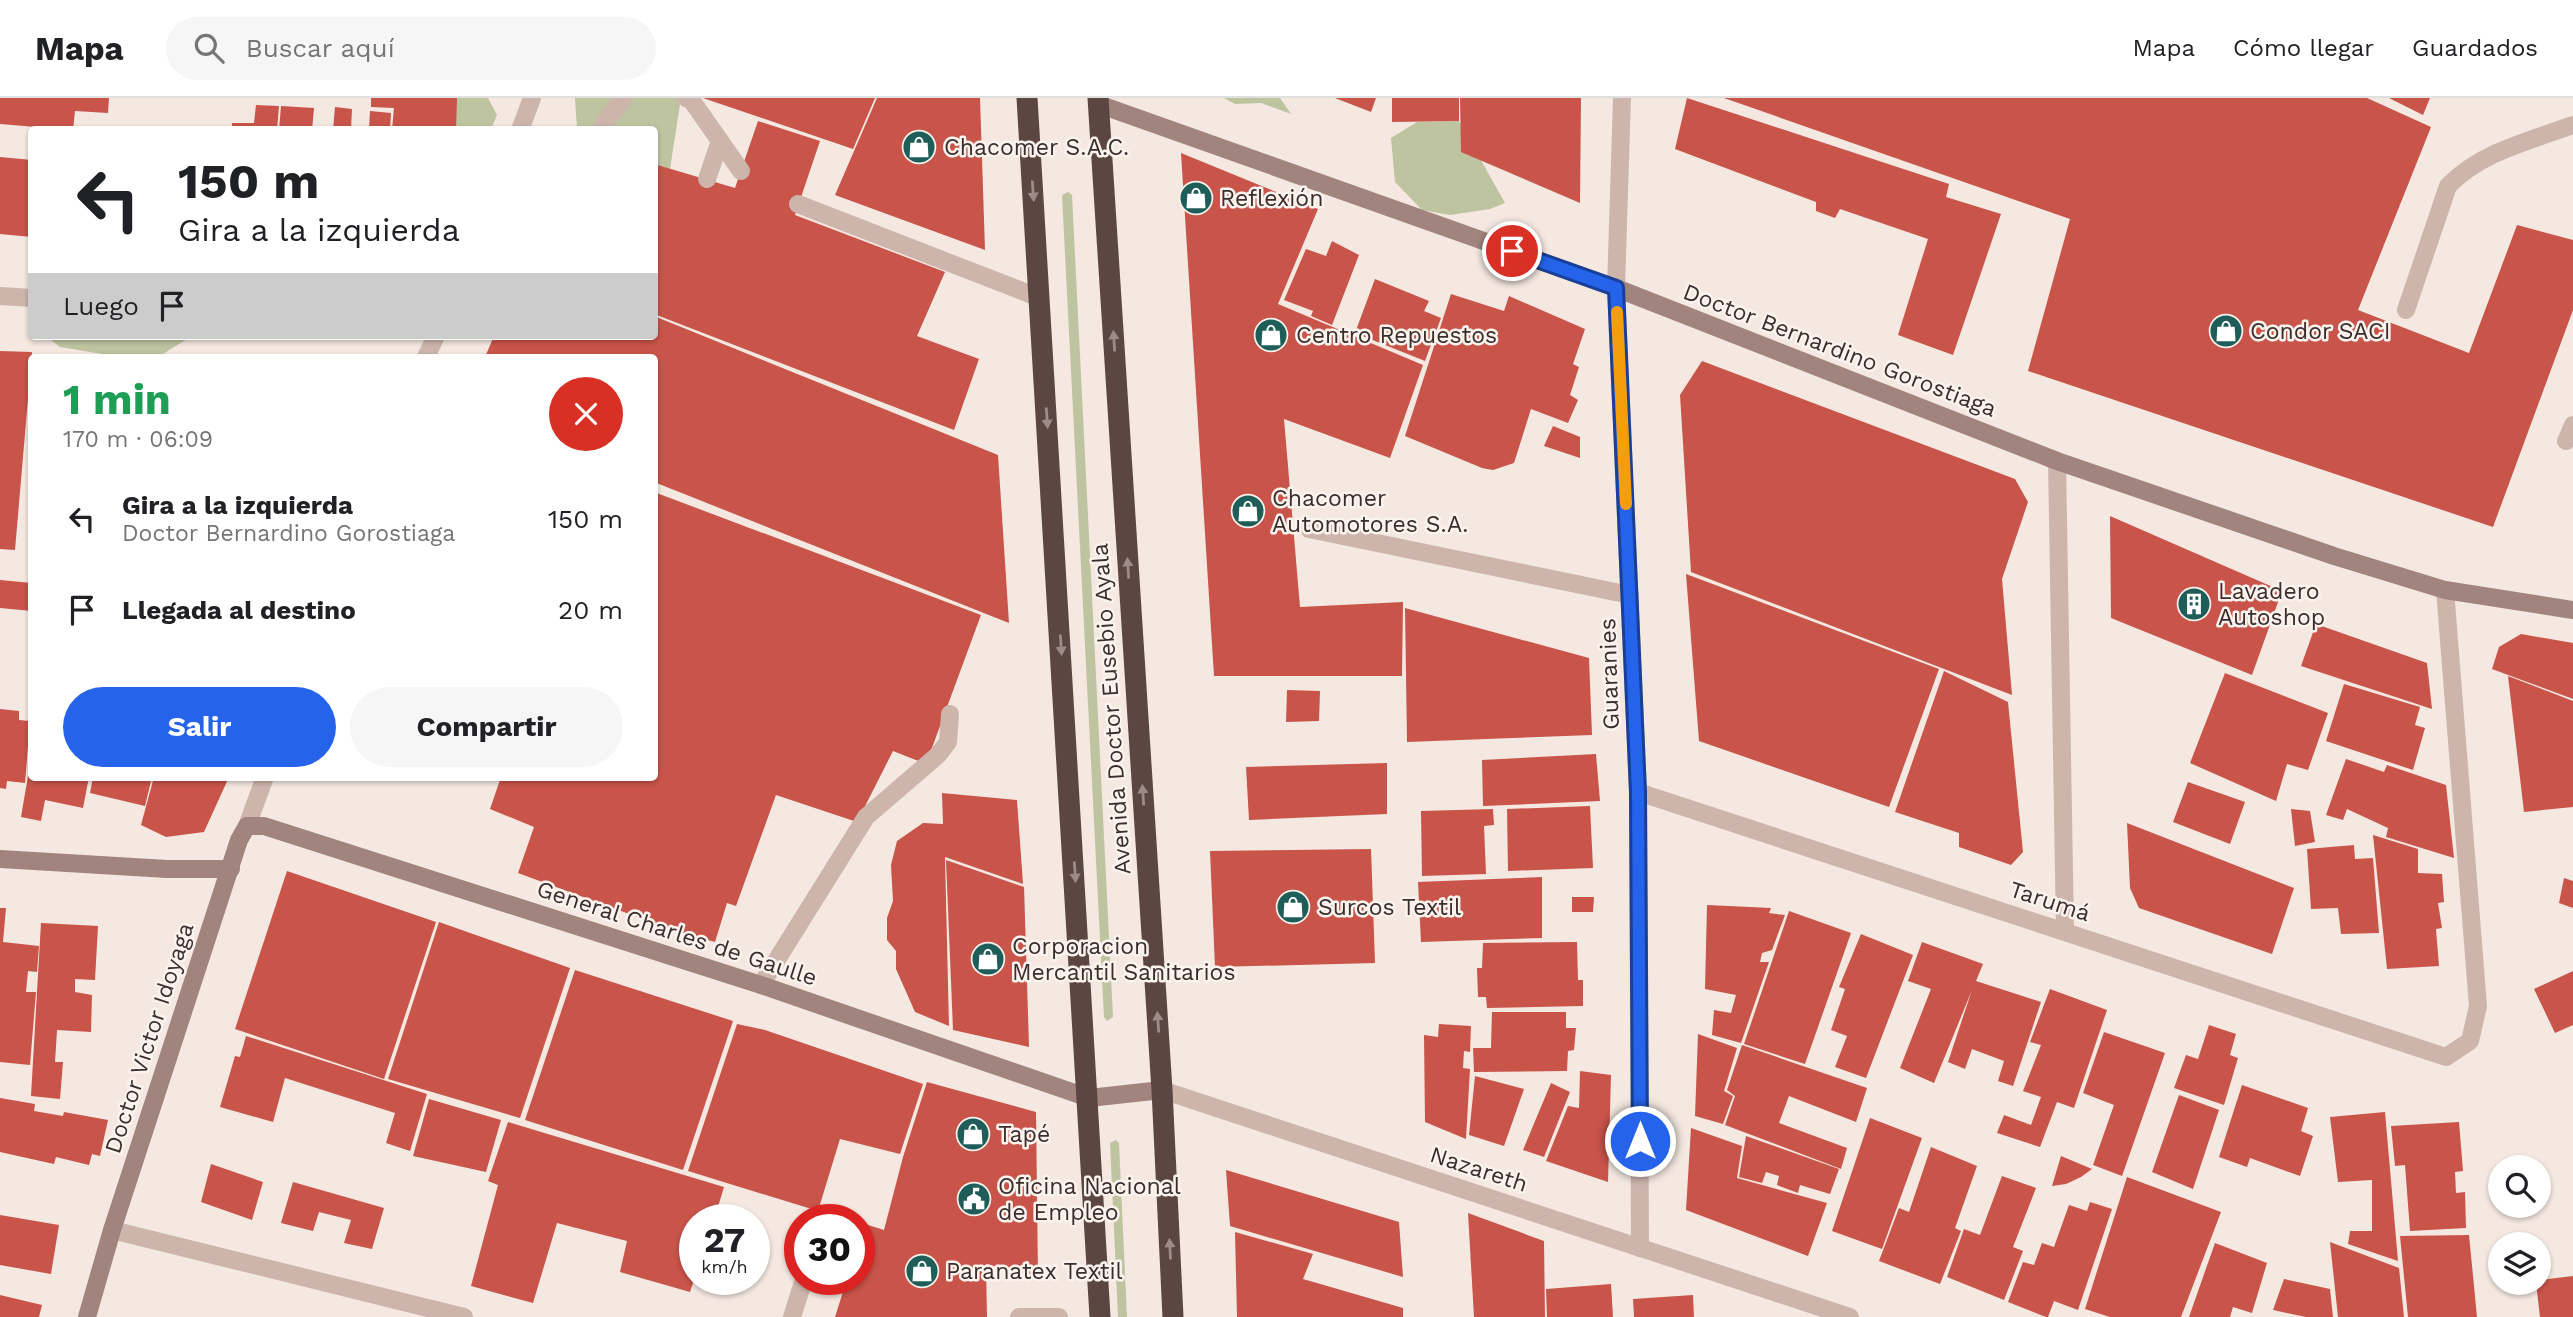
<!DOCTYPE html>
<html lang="es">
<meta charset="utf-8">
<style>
body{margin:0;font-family:"Work Sans",sans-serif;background:#f6f6f6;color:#202124;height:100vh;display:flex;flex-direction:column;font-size:26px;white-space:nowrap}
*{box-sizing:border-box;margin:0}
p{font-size:23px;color:#757577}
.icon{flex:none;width:38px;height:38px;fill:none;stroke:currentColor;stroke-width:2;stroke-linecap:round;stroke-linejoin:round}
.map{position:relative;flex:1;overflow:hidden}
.panel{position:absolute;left:28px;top:256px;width:630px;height:427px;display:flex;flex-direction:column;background:#fff;border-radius:7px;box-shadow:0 2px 5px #0004}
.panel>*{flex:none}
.top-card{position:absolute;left:28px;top:28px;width:630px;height:214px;border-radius:7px;box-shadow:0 2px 5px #0004;background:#fff;color:#202124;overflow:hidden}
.fabs{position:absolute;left:2488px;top:1057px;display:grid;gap:14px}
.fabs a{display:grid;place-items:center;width:63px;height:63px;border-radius:50%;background:#fff;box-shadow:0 2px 5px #0004;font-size:35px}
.speed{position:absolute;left:679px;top:1106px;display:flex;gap:14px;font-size:35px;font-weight:700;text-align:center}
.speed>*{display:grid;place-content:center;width:91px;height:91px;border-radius:50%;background:#fff;box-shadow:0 2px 5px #0004;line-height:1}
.speed small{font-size:18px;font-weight:400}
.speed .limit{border:10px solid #d22;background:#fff;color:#111}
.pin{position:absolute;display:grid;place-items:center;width:60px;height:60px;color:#fff;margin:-30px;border:4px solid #fff;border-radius:50%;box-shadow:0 2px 7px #0007}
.me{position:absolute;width:77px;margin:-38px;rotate:0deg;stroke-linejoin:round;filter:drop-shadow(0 0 5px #0008)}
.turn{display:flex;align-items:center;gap:24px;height:147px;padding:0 35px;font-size:32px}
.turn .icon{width:91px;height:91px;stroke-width:2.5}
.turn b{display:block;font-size:49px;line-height:60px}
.then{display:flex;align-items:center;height:66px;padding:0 35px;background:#0003;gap:14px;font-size:26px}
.round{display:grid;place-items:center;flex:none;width:74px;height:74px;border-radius:37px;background:#f6f6f6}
.overview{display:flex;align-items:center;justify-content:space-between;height:119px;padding:0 35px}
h1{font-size:42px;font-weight:700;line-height:52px;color:#1e9e55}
.button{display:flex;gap:14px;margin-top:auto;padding:14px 35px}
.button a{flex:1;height:80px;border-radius:42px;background:#2563eb;color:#fff;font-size:28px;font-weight:700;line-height:80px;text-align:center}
.button a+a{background:#f6f6f6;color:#202124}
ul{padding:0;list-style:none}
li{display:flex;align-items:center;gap:21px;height:91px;padding:0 35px}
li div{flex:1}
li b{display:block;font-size:26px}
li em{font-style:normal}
header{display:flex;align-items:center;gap:42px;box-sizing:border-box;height:98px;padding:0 35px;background:#fff;border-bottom:2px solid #e0e0e0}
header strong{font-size:33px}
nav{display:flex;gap:38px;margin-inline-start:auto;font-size:24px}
.search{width:490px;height:63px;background:#f6f6f6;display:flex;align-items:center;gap:18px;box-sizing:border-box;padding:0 24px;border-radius:38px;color:#757577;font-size:26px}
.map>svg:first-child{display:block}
</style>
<header>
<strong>Mapa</strong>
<div class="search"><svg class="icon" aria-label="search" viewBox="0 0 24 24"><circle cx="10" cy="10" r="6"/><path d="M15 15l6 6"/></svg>Buscar aquí</div>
<nav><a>Mapa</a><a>Cómo llegar</a><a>Guardados</a></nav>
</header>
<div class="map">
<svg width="2573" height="1219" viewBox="0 0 2573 1219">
<rect width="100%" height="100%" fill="#f4e8e1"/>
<!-- green -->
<g fill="#bec4a0">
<path d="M425,0h63l9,17 -6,14 -74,1z"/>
<path d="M575,0h106l-11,71 -15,9 -1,-48 -77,-1z"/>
<path d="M1224,0h56l11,16 -30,-11 -26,1z"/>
<path d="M1459,23l46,82 -15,6 -40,6 -28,-5 -27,-28 -4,-44 26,-16z"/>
<path d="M1068,94l4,3 41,822 -6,4 -3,-4 -42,-822z"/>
<path d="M46,238h146l-34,21h-38l-60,-10z"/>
<path d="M1116,1042l3,3 8,174h-9l-8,-174z"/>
</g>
<!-- building -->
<g fill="#c9544a">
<path d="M0,0h109l-1,15 -33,-2 -2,19 -73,-6z"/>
<path d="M371,0h86l-1,32h-64l2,-22 -23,-1z"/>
<path d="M703,0h172l-22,51z"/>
<path d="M877,0h103l5,152 -150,-55z"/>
<path d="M1335,0h41l-5,14z"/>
<path d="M1392,0h67v23l-67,1z"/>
<path d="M1460,0h121l-1,105 -119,-51z"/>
<path d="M1687,0l262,86 -3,13 55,17 -48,141 -55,-20 30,-96 -88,-30 -5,9 -19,-7v-9l-141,-53z"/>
<path d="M1724,0h643l64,29 -73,183 111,43 48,-128 56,15v70l-80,217 -465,-156 42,-152z"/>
<path d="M2389,0h41l-7,17z"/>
<path d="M256,7l23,1 -2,24h-45v-7h22z"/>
<path d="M281,8l33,2 -2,22h-33z"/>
<path d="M335,9l17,2 -1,21h-18z"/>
<path d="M370,13l21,2 -1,17h-21z"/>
<path d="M758,23l62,20 -25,74 150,57 -28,64 62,23 -25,71 -300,-116v-150l81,24z"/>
<path d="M1181,55l137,56 -40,95 145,61 -33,93 -106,-39 16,188 103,-5 -1,74h-188z"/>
<path d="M0,59l32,3v77l-32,-3z"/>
<path d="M1332,143l27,14 -27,70 -21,-9 2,-5 -29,-11 22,-51 20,7z"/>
<path d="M1375,181l54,22 -5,10 17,7 -16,43 -70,-28z"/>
<path d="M1451,196l53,17 5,-15 76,33 -12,35 6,3 -9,28 8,5 -10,23 -37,-14 -17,54 -21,7 -11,-2 -77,-32z"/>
<path d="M654,218l344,139 11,168 -355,-141v-125h-169l9,-21h160z"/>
<path d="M0,253l32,1 -17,198 -15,-1z"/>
<path d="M1702,263l313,118 13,23 -26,77 10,116 -321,-123 -11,-177z"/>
<path d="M1553,328l27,11v21l-36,-12z"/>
<path d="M654,394l327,123 -55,149 -33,-13 -36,71 -81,-27 -40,111 -9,-3 -12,39 -45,-13 -152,-56 16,-46 -44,-18 11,-32h153z"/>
<path d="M2110,418l172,75 -30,84 -141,-57z"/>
<path d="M1686,476l253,95 -50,138 -190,-66z"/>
<path d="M0,482l32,3v28l-32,-3z"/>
<path d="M1405,510l184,50 3,77 -185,7z"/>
<path d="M2316,526l111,39 5,46 -131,-43z"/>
<path d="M2521,536l52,9v56l-81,-30 7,-22z"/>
<path d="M1944,573l64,31 15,150 -12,13 -52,-18v-14l-64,-21z"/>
<path d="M2225,575l103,40 -20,57 -21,-6 -11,37 -86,-38z"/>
<path d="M2508,578l65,25v106l-49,5z"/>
<path d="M2344,586l76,23 -5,18 10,3 -12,42 -87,-29z"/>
<path d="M1287,592l33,1 -1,30 -33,1z"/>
<path d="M0,611l19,2v9l11,1 -5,62 -18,-2 -1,8 -6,-1z"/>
<path d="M1596,656l4,47 -117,5 -1,-46z"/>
<path d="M2346,661l38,13 3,-7 59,20 8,73 -68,-21 2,-9 -41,-19 -4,11 -17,-5z"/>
<path d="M1387,665v51l-138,6 -3,-53z"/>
<path d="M28,678l22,3v-2h39l-6,31 -38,-8 -4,21 -20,-4z"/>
<path d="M93,679h59l-7,29 -55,-13z"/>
<path d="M154,679h75l-25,55 -38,5 -25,-12z"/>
<path d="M2188,684l57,20 -15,42 -57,-22z"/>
<path d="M942,695l75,7 6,84 -78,-27 4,169 -34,-14 -19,-43v-18l-9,-11v-22l6,-17 -2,-36 6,-24 26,-18 20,1z"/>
<path d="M1590,708l3,62 -85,3 -1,-62z"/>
<path d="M1493,711l1,16 -10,1 2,48 -64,2 -1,-65z"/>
<path d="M2291,711l19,2 5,31 -20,4z"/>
<path d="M2127,725l167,65 -22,66 -133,-46 -9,-20z"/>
<path d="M2373,737l45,14v24l24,1 2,28 -6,1 4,25 -6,1 3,37 -52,3z"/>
<path d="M2354,747l1,14 18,-1 6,75 -38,1 -3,-26 -27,1 -4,-60z"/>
<path d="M1371,751l4,114 -160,4 -5,-116z"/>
<path d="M946,762l78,27 5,160 -76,-17z"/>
<path d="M287,773l149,51 -52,157 -149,-50z"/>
<path d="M1542,779v61l-121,4 -3,-60z"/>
<path d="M2564,780l9,3v27l-14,-5z"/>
<path d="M1572,799h22l-1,15h-21z"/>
<path d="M1707,807l64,3 -2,5 16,2 -13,35 -10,3 -2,9h9l-28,81 -29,-8 2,-25 17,3 5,-18 -31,-6z"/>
<path d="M0,810h6l-3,34 36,4 -2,26 -9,-1 -2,21h10l-6,73 -30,-3z"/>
<path d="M1789,813l62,22 -46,131 -61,-20z"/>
<path d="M439,824l131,46 -50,150 -132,-39z"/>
<path d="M41,825l57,3 -3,54 -20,-1v13l17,3 -1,37 -34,-2 -2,32h8l-3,37 -29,-3z"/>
<path d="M1861,836l52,21 -47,123 -31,-11 12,-31 -16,-6 14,-41 -6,-2z"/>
<path d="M1577,844l1,38h5v26l-96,2 -1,-11h-8l-1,-29h5l1,-25z"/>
<path d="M1922,844l61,22 -7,17 65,21 -28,84 -15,-5 6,-20 -32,-12 -7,20 -17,-7 24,-72 -38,93 -34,-15 31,-79 -23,-8z"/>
<path d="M575,872l158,51 -50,149 -158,-50z"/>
<path d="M2573,873v54l-18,8 -21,-44z"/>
<path d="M2050,891l57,21 -33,98 -17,-6 -17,45 -43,-14 7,-18 27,10 10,-28 -18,-6 18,-46 -11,-3z"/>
<path d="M1492,914h74v16h10l-2,22 -6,1 -1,20 -93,1 -1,-24h18z"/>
<path d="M737,926l28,6 158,54 -23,70 -60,-15 -22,72 -130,-40z"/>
<path d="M1439,926l32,2 -1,26 -6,-1 -1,17 7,1 -4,70 -41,-17 -1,-87 14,2z"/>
<path d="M2209,927l27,9 -6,21 8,3 -14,47 -50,-17 12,-33 12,4z"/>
<path d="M2104,934l61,21 -43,123 -29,-11 21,-60 -31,-12z"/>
<path d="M1698,936l39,14 -13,43 9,5 -10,28 -28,-8z"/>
<path d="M246,938l181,58 -17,57 -24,-8 9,-30 -110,-35 -12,44 -53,-15 15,-51 5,1z"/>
<path d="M1742,947l125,43 -11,34 -67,-26 -10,27 68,25 -6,21 -116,-44 10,-29 -8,-6z"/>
<path d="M1580,973l31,4 -3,107 -62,-21 22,-55 11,2z"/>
<path d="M1475,978l49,13 -20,57 -35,-11z"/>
<path d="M927,984l109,30 2,165 -52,-13 1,53h-152l12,-38h12v-37l6,-18 19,6 19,-73z"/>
<path d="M1551,985l19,9 -26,65 -21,-7z"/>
<path d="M2242,987l66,23 -7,23 12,5 -13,40 -50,-18 -3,9 -28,-10z"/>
<path d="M2179,997l40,15 -26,79 -41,-17z"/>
<path d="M0,1000l35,6 -1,7 29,5 1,-4 44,8 -8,36 -8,-2 -3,11 -33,-8 -2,7 -54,-12z"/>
<path d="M429,1001l72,21 -15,52 -73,-16z"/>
<path d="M2385,1014l13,149 -50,-17 2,-13h22v-51l-34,2 -8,-65z"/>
<path d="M1870,1020l52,20 -40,111 -50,-18z"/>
<path d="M508,1024l216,65 -10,33h-19v57l-5,15 -70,-20 7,-31 -70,-18 -24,80 -62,-17 27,-101 -10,-4z"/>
<path d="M2459,1024l4,49 -8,1 1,21 9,-1 1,36 -56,3 -5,-66 -10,1 -4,-40z"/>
<path d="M1691,1030l51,18 -5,32 90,25 -19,53 -122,-46z"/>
<path d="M1746,1038l93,33 -9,25 -30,-9 -2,8 -21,-8 2,-9 -13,-4 -4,11 -23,-6z"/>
<path d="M1931,1049l46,19 -22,62 6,3 -21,53 -61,-23 20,-53 10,4z"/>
<path d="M2061,1058l31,13 -11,8 -15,7 -14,2z"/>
<path d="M211,1066l52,18 -11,38 -51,-18z"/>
<path d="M1226,1072l173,52 4,55 -173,-51z"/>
<path d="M2002,1078l34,12 -23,59 10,4 -19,49 -57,-23 17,-48 16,6z"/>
<path d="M2127,1079l94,35 -40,105h-71l-25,-8z"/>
<path d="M293,1084l91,26 -12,41 -28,-6 7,-23 -32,-8 -6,19 -32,-8z"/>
<path d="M2090,1104l22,7 -34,101 -24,-9 -6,16h-2l-38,-15 15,-40 11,3 8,-22 12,4 15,-42 18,6z"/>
<path d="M1468,1115l76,28 1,76h-71z"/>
<path d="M0,1117l59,10 -8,49 -51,-9z"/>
<path d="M1235,1134l78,22 -10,25 100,29v9h-166z"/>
<path d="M2469,1137l8,82h-69l-8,-81z"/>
<path d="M2330,1144l69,26 5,49h-66z"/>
<path d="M2215,1145l52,20 -15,50 -19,-6 -3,10h-41z"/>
<path d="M2573,1178v41h-33l-4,-34h3v-3z"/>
<path d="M2284,1181l46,10 3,28h-27l-33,-7z"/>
<path d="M1611,1186l2,33h-66l-1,-28z"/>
<path d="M0,1197l42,10 -3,12h-39z"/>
<path d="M1693,1197l1,22h-60l-1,-18z"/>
</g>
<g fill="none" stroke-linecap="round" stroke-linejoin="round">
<!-- lane -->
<g stroke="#cdb5ac" stroke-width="18">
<path d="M686,0l6,3 49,70"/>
<path d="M602,32l4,-10 18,-22"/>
<path d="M707,81l13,-38"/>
<path d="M798,106l242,94"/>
<path d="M2406,212l42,-124c33,-34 81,-45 125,-61"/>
<path d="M2566,343l7,-16"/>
<path d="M1309,431l321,66"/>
<path d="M761,887l105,-168 72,-62 10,-13 2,-28"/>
<path d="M112,1132l352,87"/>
<path d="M792,1219l12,-38"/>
<path d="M1019,1219h40"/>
</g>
<!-- street -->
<g stroke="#cdb5ac" stroke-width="18">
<path d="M1622,0l-6,190 22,504 2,456"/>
<path d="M520,32l12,-32"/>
<path d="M0,198l32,2"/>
<path d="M426,259l10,-21"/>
<path d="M2057,363l8,470"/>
<path d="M1638,694l808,265 24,-16 8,-35 -33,-416"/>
<path d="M247,728l18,-49"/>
<path d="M1162,992l688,227"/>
</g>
<!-- secondary -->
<g stroke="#a1847d" stroke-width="18">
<path d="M1098,6l518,184 441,173 277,95 111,34 128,20"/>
<path d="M0,761l167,10h64"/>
<path d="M87,1219l25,-87 127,-390 8,-14h17l497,159 328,113 73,-8"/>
</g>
<!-- highway -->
<g stroke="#5c4642" stroke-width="21">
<path d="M1027,0l73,1219"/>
<path d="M1098,0l64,992 11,227"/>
</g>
</g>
<!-- one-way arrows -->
<defs><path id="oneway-solid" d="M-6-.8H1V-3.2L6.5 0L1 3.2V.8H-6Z" transform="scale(1.75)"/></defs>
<g fill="#9c8b87">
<use href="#oneway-solid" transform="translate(1033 93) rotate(86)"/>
<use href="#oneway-solid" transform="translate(1114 243) rotate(-94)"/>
<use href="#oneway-solid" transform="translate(1047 320) rotate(86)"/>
<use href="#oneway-solid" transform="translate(1128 470) rotate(-94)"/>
<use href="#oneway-solid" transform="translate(1061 547) rotate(86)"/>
<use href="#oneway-solid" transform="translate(1143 697) rotate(-94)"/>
<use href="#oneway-solid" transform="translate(1075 774) rotate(86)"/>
<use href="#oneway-solid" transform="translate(1158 924) rotate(-94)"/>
<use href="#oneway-solid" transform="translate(1170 1151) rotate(-93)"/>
</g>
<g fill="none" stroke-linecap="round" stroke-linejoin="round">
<defs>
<path id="route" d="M1512,153l104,37 22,504 2,349"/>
</defs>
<!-- route casing -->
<use href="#route" stroke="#184099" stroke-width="18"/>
<!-- route -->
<use href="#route" stroke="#2563eb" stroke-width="12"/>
<!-- slow -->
<path stroke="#f59e0b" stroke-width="12" d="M1617,214l9,192"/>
</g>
<!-- icons -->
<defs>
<symbol id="shop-disc" viewBox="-11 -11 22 22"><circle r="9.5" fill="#1f5e58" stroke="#fbf3ee"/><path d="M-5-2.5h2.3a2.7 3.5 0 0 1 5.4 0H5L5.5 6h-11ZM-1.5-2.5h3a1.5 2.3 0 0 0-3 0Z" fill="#fff"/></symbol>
<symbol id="building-disc" viewBox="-11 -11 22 22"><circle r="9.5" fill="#1f5e58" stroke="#fbf3ee"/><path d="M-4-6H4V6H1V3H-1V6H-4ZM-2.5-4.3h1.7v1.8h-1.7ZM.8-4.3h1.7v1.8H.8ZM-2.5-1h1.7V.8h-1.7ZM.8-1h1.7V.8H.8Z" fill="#fff"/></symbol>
<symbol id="civic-disc" viewBox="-11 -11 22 22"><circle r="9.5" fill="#1f5e58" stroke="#fbf3ee"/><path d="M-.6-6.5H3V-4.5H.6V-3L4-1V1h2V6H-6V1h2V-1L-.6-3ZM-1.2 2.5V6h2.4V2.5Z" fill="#fff"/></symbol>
</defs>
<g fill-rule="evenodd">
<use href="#shop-disc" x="900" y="30" width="38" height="38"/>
<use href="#shop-disc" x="1177" y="81" width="38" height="38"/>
<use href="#shop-disc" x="2207" y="214" width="38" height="38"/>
<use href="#shop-disc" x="1252" y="218" width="38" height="38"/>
<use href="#shop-disc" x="1229" y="394" width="38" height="38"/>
<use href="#building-disc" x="2175" y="487" width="38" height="38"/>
<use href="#shop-disc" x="1274" y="790" width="38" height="38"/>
<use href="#shop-disc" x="969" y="842" width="38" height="38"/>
<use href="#shop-disc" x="954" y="1017" width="38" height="38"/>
<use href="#civic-disc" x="955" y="1082" width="38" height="38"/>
<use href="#shop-disc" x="903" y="1154" width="38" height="38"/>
</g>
<g text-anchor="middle" stroke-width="5" stroke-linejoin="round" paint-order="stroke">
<!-- poi labels -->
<g font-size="23" fill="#3b2d2b" stroke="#fbf3ee" text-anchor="start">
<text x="944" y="57">Chacomer S.A.C.</text>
<text x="1220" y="108">Reflexión</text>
<text x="2250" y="241">Condor SACI</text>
<text x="1296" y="245">Centro Repuestos</text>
<text x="1272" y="408">Chacomer<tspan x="1272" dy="26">Automotores S.A.</tspan></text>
<text x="2218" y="501">Lavadero<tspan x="2218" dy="26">Autoshop</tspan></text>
<text x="1318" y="817">Surcos Textil</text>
<text x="1012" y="856">Corporacion<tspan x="1012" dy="26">Mercantil Sanitarios</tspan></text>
<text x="998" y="1044">Tapé</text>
<text x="998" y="1096">Oficina Nacional<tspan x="998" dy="26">de Empleo</tspan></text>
<text x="946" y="1181">Paranatex Textil</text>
</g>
<!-- street labels -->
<g font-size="23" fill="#3b2d2b" stroke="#fbf3ee">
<text transform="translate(1840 252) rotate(21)" y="8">Doctor Bernardino Gorostiaga</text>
<text transform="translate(1609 576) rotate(-92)" y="8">Guaranies</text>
<text transform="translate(1111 611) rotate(-94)" y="8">Avenida Doctor Eusebio Ayala</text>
<text transform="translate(2050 803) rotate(18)" y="8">Tarumá</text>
<text transform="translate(677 835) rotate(18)" y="8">General Charles de Gaulle</text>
<text transform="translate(149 940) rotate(-72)" y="8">Doctor Victor Idoyaga</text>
<text transform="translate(1479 1071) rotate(18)" y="8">Nazareth</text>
</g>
</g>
</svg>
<div class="fabs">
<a><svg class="icon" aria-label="search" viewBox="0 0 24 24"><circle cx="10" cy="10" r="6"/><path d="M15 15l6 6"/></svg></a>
<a><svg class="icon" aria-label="layers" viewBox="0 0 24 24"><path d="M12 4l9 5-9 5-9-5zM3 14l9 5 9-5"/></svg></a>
</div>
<div class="speed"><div>27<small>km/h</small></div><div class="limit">30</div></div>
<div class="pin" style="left:1512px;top:153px;background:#d93025"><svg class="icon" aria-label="arrive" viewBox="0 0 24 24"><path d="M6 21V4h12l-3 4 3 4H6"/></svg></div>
<svg class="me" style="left:1640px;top:1043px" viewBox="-20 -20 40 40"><circle r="17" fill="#2563eb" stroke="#fff" stroke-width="3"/><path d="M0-11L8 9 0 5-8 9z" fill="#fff"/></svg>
<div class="top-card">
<div class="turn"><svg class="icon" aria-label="left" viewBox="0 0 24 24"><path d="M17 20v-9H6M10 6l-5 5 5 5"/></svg><div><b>150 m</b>Gira a la izquierda</div></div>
<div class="then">Luego<svg class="icon" aria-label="arrive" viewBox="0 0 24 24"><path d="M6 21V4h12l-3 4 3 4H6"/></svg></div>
</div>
<section class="panel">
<div class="overview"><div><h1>1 min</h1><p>170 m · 06:09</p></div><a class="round" style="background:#d93025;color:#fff"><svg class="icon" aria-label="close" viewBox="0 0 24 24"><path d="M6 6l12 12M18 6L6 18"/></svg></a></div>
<ul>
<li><svg class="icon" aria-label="left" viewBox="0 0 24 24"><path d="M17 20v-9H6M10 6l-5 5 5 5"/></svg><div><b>Gira a la izquierda</b><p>Doctor Bernardino Gorostiaga</p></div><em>150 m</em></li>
<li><svg class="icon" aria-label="arrive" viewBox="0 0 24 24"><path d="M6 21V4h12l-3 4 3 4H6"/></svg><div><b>Llegada al destino</b></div><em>20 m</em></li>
</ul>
<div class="button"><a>Salir</a><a>Compartir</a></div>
</section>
</div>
